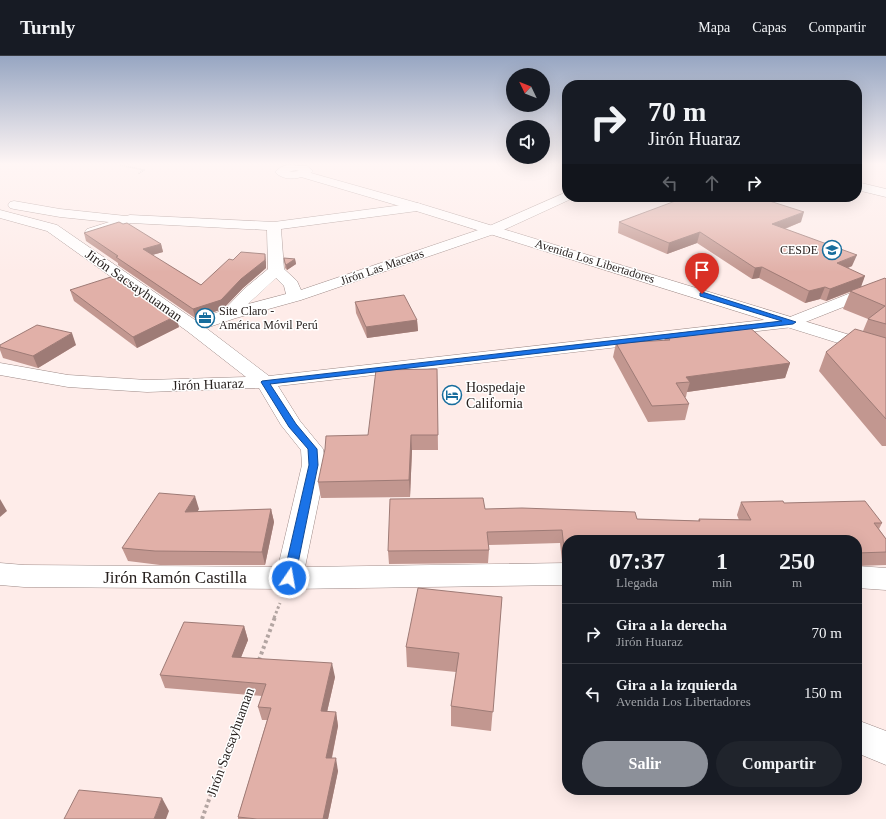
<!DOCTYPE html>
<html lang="es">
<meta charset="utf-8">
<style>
body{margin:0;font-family:"Times New Roman",serif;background:#20242c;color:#f1f3f6;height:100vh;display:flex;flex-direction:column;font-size:15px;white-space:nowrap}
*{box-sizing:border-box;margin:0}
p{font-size:13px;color:#9ea1a6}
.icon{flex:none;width:22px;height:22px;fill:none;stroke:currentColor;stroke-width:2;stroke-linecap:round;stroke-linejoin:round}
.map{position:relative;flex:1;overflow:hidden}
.details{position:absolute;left:562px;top:479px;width:300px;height:260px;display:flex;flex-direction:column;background:#171b24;border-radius:16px;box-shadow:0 4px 16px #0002}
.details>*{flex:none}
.hud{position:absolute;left:562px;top:24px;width:300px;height:122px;border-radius:16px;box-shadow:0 4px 16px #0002;background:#171b24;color:#f1f3f6;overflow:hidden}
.needle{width:26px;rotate:313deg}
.buttons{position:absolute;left:506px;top:12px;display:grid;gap:8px}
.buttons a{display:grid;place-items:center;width:44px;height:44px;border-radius:50%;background:#171b24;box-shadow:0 4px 16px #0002;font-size:20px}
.pin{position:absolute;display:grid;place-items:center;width:34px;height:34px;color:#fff;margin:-41px -17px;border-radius:50% 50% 50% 0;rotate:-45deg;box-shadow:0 0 4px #0007}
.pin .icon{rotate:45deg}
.me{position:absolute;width:44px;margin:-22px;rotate:12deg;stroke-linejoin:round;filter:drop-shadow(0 0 3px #0008)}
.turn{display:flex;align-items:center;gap:14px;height:84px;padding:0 20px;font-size:18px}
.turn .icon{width:52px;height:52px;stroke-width:2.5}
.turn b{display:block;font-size:28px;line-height:34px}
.lanes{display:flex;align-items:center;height:38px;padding:0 20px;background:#0003;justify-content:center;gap:20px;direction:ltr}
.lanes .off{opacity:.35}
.eta{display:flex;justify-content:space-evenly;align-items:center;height:68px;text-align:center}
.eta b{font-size:24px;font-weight:600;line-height:28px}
.button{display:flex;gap:8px;margin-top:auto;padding:8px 20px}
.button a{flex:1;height:46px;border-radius:24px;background:#8c9099;color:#fff;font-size:16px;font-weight:600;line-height:46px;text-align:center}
.button a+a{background:#20242c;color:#f1f3f6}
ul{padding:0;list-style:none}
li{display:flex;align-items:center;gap:12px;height:60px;padding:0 20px;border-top:1px solid #363941}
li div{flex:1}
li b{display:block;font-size:15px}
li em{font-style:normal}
header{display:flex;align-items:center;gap:24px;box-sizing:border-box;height:56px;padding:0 20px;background:#171b24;border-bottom:1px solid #363941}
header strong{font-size:19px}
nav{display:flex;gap:22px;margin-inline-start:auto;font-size:14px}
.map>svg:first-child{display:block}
</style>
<header>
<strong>Turnly</strong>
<nav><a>Mapa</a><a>Capas</a><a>Compartir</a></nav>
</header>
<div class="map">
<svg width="886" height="763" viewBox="0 0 886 763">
<rect width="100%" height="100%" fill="#feece9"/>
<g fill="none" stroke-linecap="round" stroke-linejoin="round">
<defs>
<g id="street">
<path d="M857,126l29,7v8l-29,-7z"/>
<path d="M567,136v5h5l-1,2 -74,34 -196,67 -65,18 -30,10 63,48 521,-59 96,-38v11l-93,37 -515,59 22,35 23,28 3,16 -21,102 262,-4v22l-278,4 -265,-2 -24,-2v-22l24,2 254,2 24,-102 -1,-15 -20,-25 -22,-37 -112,4 -79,-5 -68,-12v-12l68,12 79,5 99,-3 -59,-46 -140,-100 -47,-13v-8l57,15 138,95 29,-10 20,-21 24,-20 -1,-39 -136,-7 -39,13 -5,-1 -2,-3 2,-3 22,-7 -49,-5 -46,-8 -4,-1 -2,-3 2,-3 4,-1 46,8 66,7 4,-1 144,7 143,-19 4,1 2,3 -2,3 -4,1 -136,18 3,40 13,12 4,9 186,-63zM276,222l8,8 2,8 -38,10z"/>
<path d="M857,510l29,2v22l-29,-2z"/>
<path d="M857,664l29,11v34l-29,-12z"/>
</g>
<path id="secondary" d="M288,109l19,1 6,5 -2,2 110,31 465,142v12l-473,-148 -112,-33c-8,3 -20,2 -26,-5l6,-5zM295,114l4,1 -10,1z"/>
</defs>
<!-- street casing -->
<use href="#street" stroke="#9e8a87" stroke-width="1"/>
<!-- secondary casing -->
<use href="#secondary" stroke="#9e8a87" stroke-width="1"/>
<!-- path-far2 -->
<path stroke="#b3a5a2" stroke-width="1.5" stroke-dasharray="1 1" stroke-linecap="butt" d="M120,109l24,5 -6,4"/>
<!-- path-far1 -->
<path stroke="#b3a5a2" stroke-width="3" stroke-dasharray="2.5 2.5" stroke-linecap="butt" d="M274,562l6,-15"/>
<!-- path -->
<g stroke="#b3a5a2" stroke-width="4" stroke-dasharray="3 3" stroke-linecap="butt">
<path d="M259,604l16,-43"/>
<path d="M202,763l45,-126"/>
</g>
<!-- street -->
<use href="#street" fill="#fff" fill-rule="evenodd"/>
<!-- secondary -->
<use href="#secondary" fill="#fff" fill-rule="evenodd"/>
</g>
<!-- wall -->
<g fill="#c29790">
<path d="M619,166h182l-16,7 67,37 -4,2 13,19 25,-8v167h-4l-63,-75 7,-19 37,-21 5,-12 -25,-10 7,-17 -24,9 -6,-2 -15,4 -46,-25 -7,1 -55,-36 -30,11 -49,-21z"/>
<path d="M84,177l77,11 2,8 -11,3 49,30 65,-23v6l-23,20 -20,21 -28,9 -77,-53v-2l-32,-22z"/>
<path d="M284,202l11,1 1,5 -9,6 -2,-2z"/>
<path d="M70,234l109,37 -42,21 -63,-47z"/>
<path d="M355,246l62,18 1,11 -51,7 -11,-25z"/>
<path d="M666,279l124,28 -5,15 -98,14 -1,5h-1l4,7 -4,16 -37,2 -35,-65 3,-14 48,-2z"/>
<path d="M0,289h76l-38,23 -35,-10 -3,-8z"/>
<path d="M437,313l1,81h-26l-2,47 -89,1 -3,-16z"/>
<path d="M741,446l43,1 98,20 -3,6 7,10v26l-29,1v-26h-290v22l-5,-1 -2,-18 -72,2 1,5 -1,13 -99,1 -1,-13 97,-42 152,10 61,2 1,-2 40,1 -2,-5z"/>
<path d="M199,453l-2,2 74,-2 3,13 -9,43h-105l-32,-4 -6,-13z"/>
<path d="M502,541l-11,134 -40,-5v-20l5,-34 -49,-5 -1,-20z"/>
<path d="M244,570l4,14 -7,17 94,20 -8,35h9l2,14 -6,32 6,13 -10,48h-90v-2l29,-97h-5l-4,-13 4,-11 -97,-8 -5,-13z"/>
</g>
<!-- shaded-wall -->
<g fill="#9e7b76">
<path d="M804,156l-3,10 -32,13 3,-11z"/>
<path d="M700,176l-3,11 -30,11 2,-11z"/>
<path d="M161,188l2,8 -18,5 -2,-8z"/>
<path d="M265,198l1,8v6l-23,20 -20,21 -28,9 -2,-9 48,-30z"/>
<path d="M857,199l-5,11 -20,8 5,-11z"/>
<path d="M295,203l1,5 -9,6 -1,-5z"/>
<path d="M762,211l-3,11 -7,1 3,-11z"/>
<path d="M865,220l-4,11 -35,14 4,-12z"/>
<path d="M825,231l-5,12 -15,4 4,-12z"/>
<path d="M176,260l3,11 -42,21 -4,-11z"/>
<path d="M417,264l1,11 -51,7 -1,-11z"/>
<path d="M72,277l4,12 -38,23 -5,-12z"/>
<path d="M790,307l-5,15 -98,14 3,-10 -4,-5z"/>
<path d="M411,379l1,15 -2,47 -1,-17z"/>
<path d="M195,440l4,13 -9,16 -5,-13z"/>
<path d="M0,443l7,12 -7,6z"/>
<path d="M271,453l3,13 -9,43 -3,-13z"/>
<path d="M244,570l4,14 -12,30 -4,-13z"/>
<path d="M332,607l3,14 -11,48 -3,-14z"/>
<path d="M336,656l2,14 -9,45 -3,-13z"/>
<path d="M336,702l2,13 -10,48h-5z"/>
<path d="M162,742l7,13 -3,8h-12z"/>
</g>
<!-- building -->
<g fill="#e1b0a8" stroke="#9e7b76">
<path d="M686,141h71l47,15 -32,12 85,31 -20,8 28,13 -35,13 -5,-2 -16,4 -47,-24 -7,1 -55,-36 -31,11 -50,-21z"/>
<path d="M119,166l4,2 4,-1 34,21 -18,5 58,36 28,-26 4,1 8,-8 24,2v6l-24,19 -20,21 -28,9 -77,-52 2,-1 -34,-23z"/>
<path d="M284,202l11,1 -9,6 -1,-2z"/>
<path d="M117,219l59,41 -43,21 -63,-47z"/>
<path d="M885,222l1,1v45l-18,-5 17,-13 -35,-15z"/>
<path d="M404,239l13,25 -51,7 -11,-25z"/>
<path d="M37,269l35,8 -39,23 -33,-9v-2z"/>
<path d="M747,269l43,38 -104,14 4,5 -14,1 13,21 -37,2 -36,-63 54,-3 -4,-5z"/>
<path d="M855,273l31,9v81l-60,-67z"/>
<path d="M437,313l1,66h-27l-2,45 -91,2 7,-33 1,-13 42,-1 8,-65z"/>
<path d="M159,437l36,3 -10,16 86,-3 -9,43 -107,-1 -33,-3z"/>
<path d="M483,442l2,11 37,-1 113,4 2,7 63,2 -1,-2 52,1 -10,-18 42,-1 1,2 81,-2 17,22h-8l12,16v13l-29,1v-13h-290v8h-3l-2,-18 -75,2 2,18 -101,1 2,-52z"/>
<path d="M418,532l84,9 -9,115 -42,-6 8,-53 -53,-6z"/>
<path d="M184,566l60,4 -12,31 100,6 -11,48 15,1 -10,46h10l-13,61h-66l-19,-2 33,-109 -13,-1 8,-23 -106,-9z"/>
<path d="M79,734l83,8 -8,21h-90z"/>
</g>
<!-- sky -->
<linearGradient id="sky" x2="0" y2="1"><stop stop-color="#97a6c2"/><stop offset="0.5" stop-color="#fff6f5"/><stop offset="1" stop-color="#fff6f5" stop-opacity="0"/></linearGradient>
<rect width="886" height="216" fill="url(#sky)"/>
<!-- route -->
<path fill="#1a73e8" stroke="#114b97" d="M702,236l94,30 -3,2 -523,60 26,40 21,25 1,16 -23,113 -2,3 -4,1 -4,-1 -2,-3 26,-113 -1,-16 -19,-22 -28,-45 1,-1 520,-60 -82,-25v-3z"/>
<!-- icons -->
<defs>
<symbol id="school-ring" viewBox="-11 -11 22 22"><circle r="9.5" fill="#fff" stroke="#176d9d" stroke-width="1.5"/><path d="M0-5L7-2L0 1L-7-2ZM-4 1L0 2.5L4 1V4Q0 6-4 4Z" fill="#176d9d"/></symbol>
<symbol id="office-ring" viewBox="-11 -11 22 22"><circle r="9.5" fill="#fff" stroke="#176d9d" stroke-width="1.5"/><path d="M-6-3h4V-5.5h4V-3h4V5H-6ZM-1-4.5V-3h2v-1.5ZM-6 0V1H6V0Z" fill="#176d9d"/></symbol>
<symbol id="hotel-ring" viewBox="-11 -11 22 22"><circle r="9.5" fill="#fff" stroke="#176d9d" stroke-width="1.5"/><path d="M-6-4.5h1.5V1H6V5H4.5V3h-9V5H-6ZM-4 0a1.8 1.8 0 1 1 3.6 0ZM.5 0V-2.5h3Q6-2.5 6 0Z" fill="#176d9d"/></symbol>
</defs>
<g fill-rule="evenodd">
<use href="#school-ring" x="821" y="183" width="22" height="22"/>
<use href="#office-ring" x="194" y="251" width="22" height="22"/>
<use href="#hotel-ring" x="441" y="328" width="22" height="22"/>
</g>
<g text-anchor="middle" stroke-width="3" stroke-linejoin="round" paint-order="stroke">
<!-- far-poi labels -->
<g font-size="12" fill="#28211f" stroke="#fff" text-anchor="end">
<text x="818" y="198">CESDE</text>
<text x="219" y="259" text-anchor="start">Site Claro -<tspan x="219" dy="14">América Móvil Perú</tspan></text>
</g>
<!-- far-street labels -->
<g font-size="12" fill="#28211f" stroke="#fff">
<text transform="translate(595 205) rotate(17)" y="4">Avenida Los Libertadores</text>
<text transform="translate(382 211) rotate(-19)" y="4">Jirón Las Macetas</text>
</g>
<!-- street labels -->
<g font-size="14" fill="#28211f" stroke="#fff">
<text transform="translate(134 229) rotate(35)" y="5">Jirón Sacsayhuaman</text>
<text transform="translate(208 328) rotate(-2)" y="5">Jirón Huaraz</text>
<text transform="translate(230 686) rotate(-70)" y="5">Jirón Sacsayhuaman</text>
</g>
<!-- poi labels -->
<g font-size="14" fill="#28211f" stroke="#fff" text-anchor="start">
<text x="466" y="336">Hospedaje<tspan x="466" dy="16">California</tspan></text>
</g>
<!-- near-street labels -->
<g font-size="17" fill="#28211f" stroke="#fff">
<text x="175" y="527">Jirón Ramón Castilla</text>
</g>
</g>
</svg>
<div class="buttons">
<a><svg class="needle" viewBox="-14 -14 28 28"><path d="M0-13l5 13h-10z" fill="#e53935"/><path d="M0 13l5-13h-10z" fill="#9ea1a6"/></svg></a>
<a><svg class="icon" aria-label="sound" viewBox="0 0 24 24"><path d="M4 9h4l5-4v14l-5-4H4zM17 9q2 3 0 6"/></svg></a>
</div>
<div class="pin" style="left:702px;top:238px;background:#d93025"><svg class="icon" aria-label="arrive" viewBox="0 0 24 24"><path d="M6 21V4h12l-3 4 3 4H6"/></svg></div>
<svg class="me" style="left:289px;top:522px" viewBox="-20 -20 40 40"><circle r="17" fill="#1a73e8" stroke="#fff" stroke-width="3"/><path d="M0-11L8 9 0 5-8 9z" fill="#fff"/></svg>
<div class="hud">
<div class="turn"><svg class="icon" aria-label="right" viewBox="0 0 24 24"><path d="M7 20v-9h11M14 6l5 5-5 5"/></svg><div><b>70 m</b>Jirón Huaraz</div></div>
<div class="lanes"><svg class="icon off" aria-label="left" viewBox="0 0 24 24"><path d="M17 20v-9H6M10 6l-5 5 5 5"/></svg><svg class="icon off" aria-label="ahead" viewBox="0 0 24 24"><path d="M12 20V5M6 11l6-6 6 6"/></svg><svg class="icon" aria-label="right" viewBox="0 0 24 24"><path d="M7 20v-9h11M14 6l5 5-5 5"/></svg></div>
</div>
<section class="details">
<div class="eta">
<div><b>07:37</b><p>Llegada</p></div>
<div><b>1</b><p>min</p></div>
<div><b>250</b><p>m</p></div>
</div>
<ul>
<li><svg class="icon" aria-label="right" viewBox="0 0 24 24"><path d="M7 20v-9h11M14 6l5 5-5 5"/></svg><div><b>Gira a la derecha</b><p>Jirón Huaraz</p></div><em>70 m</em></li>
<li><svg class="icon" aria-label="left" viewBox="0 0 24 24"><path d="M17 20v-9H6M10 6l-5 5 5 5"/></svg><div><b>Gira a la izquierda</b><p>Avenida Los Libertadores</p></div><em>150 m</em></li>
</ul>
<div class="button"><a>Salir</a><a>Compartir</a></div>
</section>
</div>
